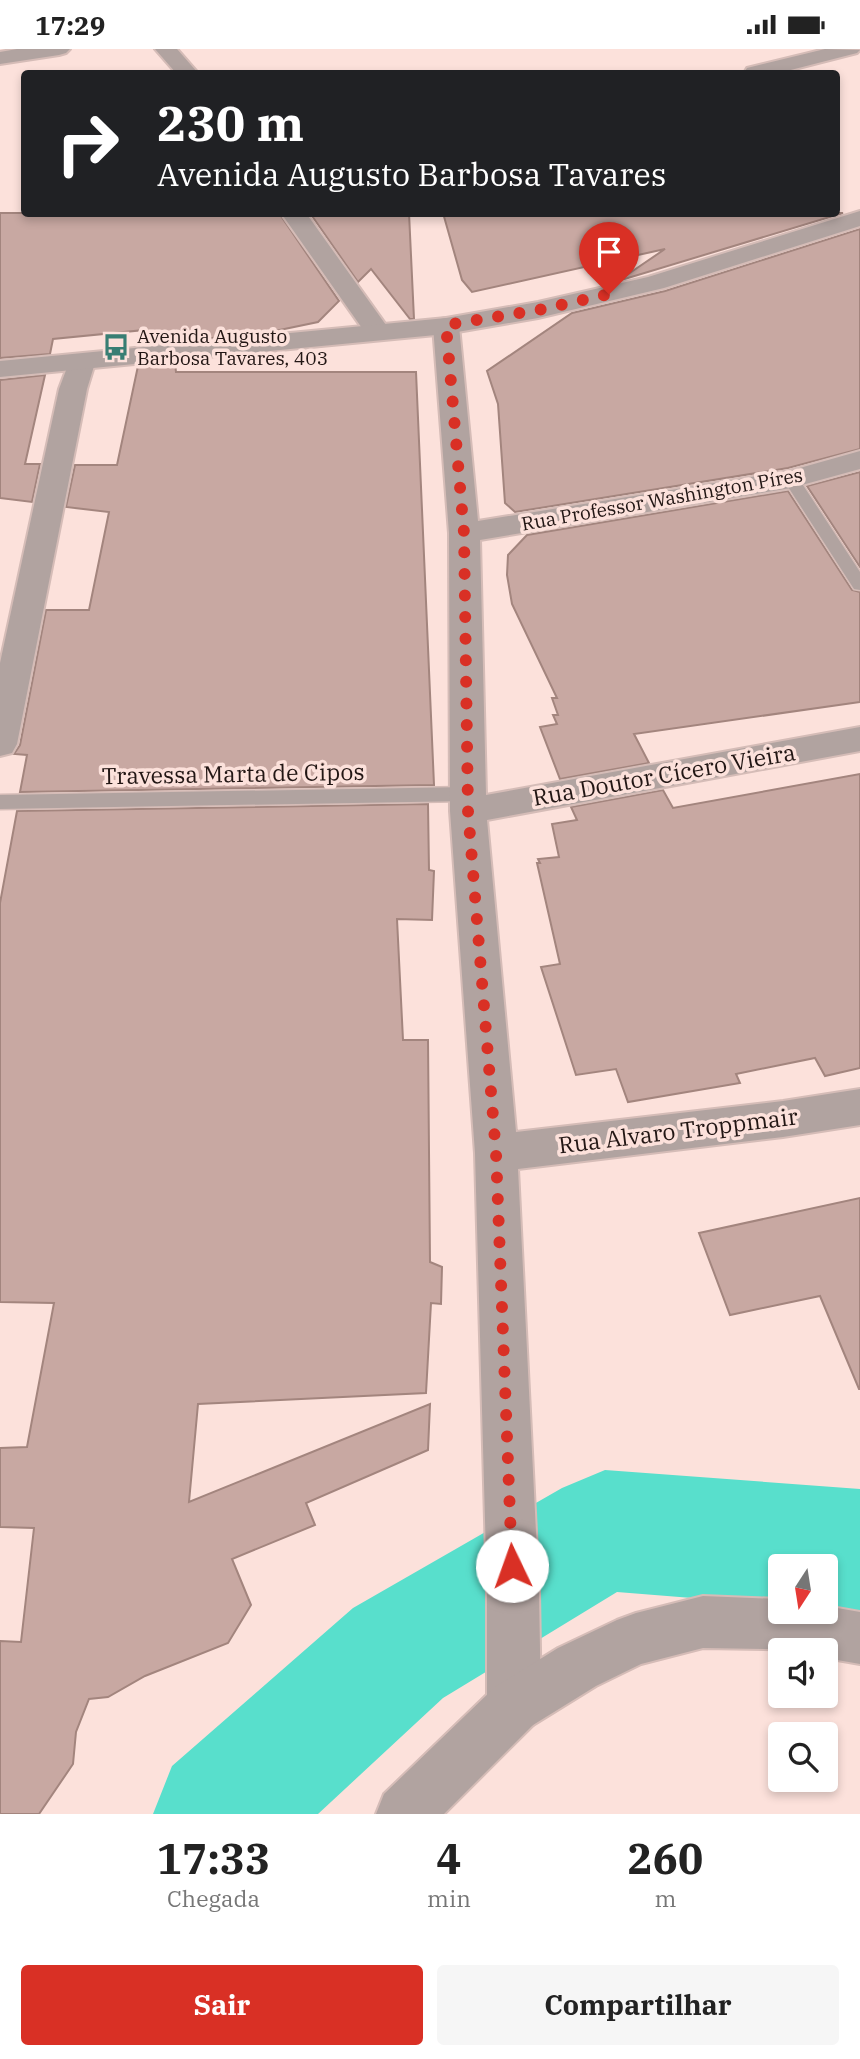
<!DOCTYPE html>
<html lang="pt">
<meta charset="utf-8">
<style>
body{margin:0;font-family:"IBM Plex Serif",serif;background:#f6f6f6;color:#222;height:100vh;display:flex;flex-direction:column;font-size:26px;white-space:nowrap}
*{box-sizing:border-box;margin:0}
p{font-size:23px;color:#767676}
.icon{flex:none;width:38px;height:38px;fill:none;stroke:currentColor;stroke-width:2;stroke-linecap:round;stroke-linejoin:round}
.map{position:relative;height:1765px;overflow:hidden}
.panel{display:flex;flex-direction:column;background:#fff;flex:1}
.panel>*{flex:none}
.hud{position:absolute;left:21px;top:21px;width:819px;height:147px;border-radius:7px;box-shadow:0 4px 10px #0003;background:#202124;color:#fff;overflow:hidden}
.needle{width:46px;rotate:192deg}
.buttons{position:absolute;left:768px;top:1505px;display:grid;gap:14px}
.buttons a{display:grid;place-items:center;width:70px;height:70px;border-radius:7px;background:#fff;box-shadow:0 4px 10px #0003;font-size:35px}
.pin{position:absolute;display:grid;place-items:center;width:60px;height:60px;color:#fff;margin:-72px -30px;border-radius:50% 50% 50% 0;rotate:-45deg;box-shadow:0 0 7px #0007}
.pin .icon{rotate:45deg}
.me{position:absolute;width:77px;margin:-38px;rotate:357deg;stroke-linejoin:round;filter:drop-shadow(0 0 5px #0008)}
.turn{display:flex;align-items:center;gap:24px;height:147px;padding:0 21px;font-size:32px}
.turn .icon{width:91px;height:91px;stroke-width:2.5}
.turn b{display:block;font-size:49px;line-height:60px}
.eta{display:flex;justify-content:space-evenly;align-items:center;height:119px;text-align:center}
.eta b{font-size:42px;font-weight:800;line-height:49px}
.primary-button{display:flex;gap:14px;margin-top:auto;padding:14px 21px}
.primary-button a{flex:1;height:80px;border-radius:7px;background:#d93025;color:#fff;font-size:28px;font-weight:800;line-height:80px;text-align:center}
.primary-button a+a{background:#f6f6f6;color:#222}
.status{display:flex;justify-content:space-between;align-items:center;height:49px;padding:0 35px;background:#fff;direction:ltr}
.status svg{height:19px;fill:currentColor}
.map>svg:first-child{display:block}
</style>
<div class="status"><b>17:29</b><svg viewBox="0 0 49 12"><path d="M0 12V9h3v3zM5 12V6h3v6zM10 12V3h3v9zM15 12V0h3v12zM26 1h20v11H26zM47 4h2v5h-2z"/></svg></div>
<div class="map">
<svg width="860" height="1765" viewBox="0 0 860 1765">
<rect width="100%" height="100%" fill="#fce1db"/>
<g fill="none" stroke-linecap="round" stroke-linejoin="round">
<!-- river -->
<path fill="#58dfcc" fill-rule="evenodd" d="M605,1421l255,19v122l-34,-3v-42h-46v39l-163,-13 -174,106 -125,116h-165l19,-48 181,-158 209,-120z"/>
</g>
<!-- building -->
<g fill="#c8a8a2" stroke="#a3857e" stroke-width="2">
<path d="M0,164h279l60,88 -21,21 -48,10 -128,13 3,-15 -92,9 -3,15 -50,4z"/>
<path d="M310,164h99l5,106h-4l-39,-50 -13,13z"/>
<path d="M443,164h400l-225,68 47,-32 -193,43 -10,-12z"/>
<path d="M860,180v220l-72,19 -273,44 -10,-9 -7,-99 -11,-33 85,-58 93,-22z"/>
<path d="M175,314l1,9h240l18,413 -414,7 7,-37 -13,-1 6,-9 26,-135h43l20,-98 -43,-5 9,-42h42l21,-99z"/>
<path d="M45,326l-20,89h15l-8,38 -32,-4v-118z"/>
<path d="M860,423v95l-53,-81z"/>
<path d="M788,442l64,99 8,2v110l-226,32 15,29 -89,16 -20,-52 17,-3 -4,-9h5l-6,-17h5l-45,-94 -5,-29 1,-20 19,-20z"/>
<path d="M860,725v294l-35,8 -10,-18 -79,16 4,9 -112,19 -12,-33 -40,6 -35,-108 19,-3 -23,-101h3l-2,-4 21,-2 -7,-33 25,-4 -6,-13 92,-17 10,18z"/>
<path d="M428,755l1,66 5,1 -2,49 -35,-1 6,121h25l2,222 12,5 -1,37 -10,-1 -5,90 -228,11 -9,98 241,-98 -2,46 -122,53 9,22 -83,34 19,46 -23,38 -83,33 -37,21 -19,2 -13,33 -3,32 -34,50h-39v-173l21,1 13,-114 -34,-1v-79l27,-1 27,-144 -54,-1v-399l17,-92z"/>
<path d="M860,1149v191h-1l-39,-93 -90,19 -31,-82z"/>
</g>
<g fill="none" stroke-linecap="round" stroke-linejoin="round">
<defs>
<g id="service">
<path d="M791,425l6,2 63,96v18l-6,-1 -71,-110z"/>
<path d="M467,738l7,2 3,5 -3,5 -7,2 -467,8v-14z"/>
</g>
<g id="minor">
<path d="M17,0h53l-4,4 -7,2 -59,9v-12z"/>
<path d="M155,0h22l21,24h-22z"/>
<path d="M825,0l35,1 -3,3 -78,20h-35l3,-5z"/>
<path d="M281,164h25l85,119 -4,6 -9,2 -9,-2z"/>
<path d="M446,269l9,2 4,6 19,195 311,-50 71,-20v18l-69,19 -311,52 6,255 374,-68v24l-373,69 29,312 267,-31 77,-12v36l-77,12 -265,32 21,424 2,113 -8,19 -19,8 -19,-8 -8,-19v-113l-12,-440 -25,-342 -1,-278 -16,-207 4,-6z"/>
<path d="M81,306l10,2 4,6 -8,26 -70,355 -5,9 -12,3v-93l59,-274 12,-32z"/>
</g>
<g id="tertiary">
<path d="M860,162v15l-196,62 -126,30 -92,16 -446,43v-16l446,-43 92,-16 110,-25z"/>
<path d="M703,1547l77,3v13h46v-6l34,6v52l-34,-6v-8l-123,-2 -62,16 -45,22 -63,39 -89,89h-68l8,-20 111,-107 63,-39 59,-28 19,-7z"/>
</g>
</defs>
<!-- service casing -->
<use href="#service" stroke="#d5bcb7" stroke-width="3"/>
<!-- minor casing -->
<use href="#minor" stroke="#d5bcb7" stroke-width="4"/>
<!-- tertiary casing -->
<use href="#tertiary" stroke="#d5bcb7" stroke-width="4"/>
<!-- service -->
<use href="#service" fill="#b1a3a0" fill-rule="evenodd"/>
<!-- minor -->
<use href="#minor" fill="#b1a3a0" fill-rule="evenodd"/>
<!-- tertiary -->
<use href="#tertiary" fill="#b1a3a0" fill-rule="evenodd"/>
</g>
<g fill="none" stroke-linecap="round" stroke-linejoin="round">
<!-- route -->
<path stroke="#d93025" stroke-width="12" stroke-dasharray="0 21.6" d="M512,1517l-16,-413 -28,-342 -4,-278 -18,-208 92,-15 71,-16"/>
</g>
<!-- icons -->
<defs>
<symbol id="bus-bare" viewBox="-9 -9 18 18"><path d="M-5-6H5V4H4V6H2V4H-2V6H-4V4H-5ZM-3.5-4V0h7V-4ZM-3.5 1.2v1.5H-2V1.2ZM2 1.2v1.5H3.5V1.2Z" fill="#387e73" stroke="#fce1db" stroke-width="2.5" paint-order="stroke"/></symbol>
</defs>
<g fill-rule="evenodd">
<use href="#bus-bare" x="97" y="279" width="38" height="38"/>
</g>
<g text-anchor="middle" stroke-width="7" stroke-linejoin="round" paint-order="stroke">
<!-- far-poi labels -->
<g font-size="19" fill="#221614" stroke="#fce1db" text-anchor="start">
<text x="137" y="294">Avenida Augusto<tspan x="137" dy="22">Barbosa Tavares, 403</tspan></text>
</g>
<!-- far-street labels -->
<g font-size="19" fill="#221614" stroke="#fce1db">
<text transform="translate(662 450) rotate(-10)" y="7">Rua Professor Washington Píres</text>
</g>
<!-- street labels -->
<g font-size="23" fill="#221614" stroke="#fce1db">
<text transform="translate(233 725) rotate(-1)" y="8">Travessa Marta de Cipos</text>
<text transform="translate(664 726) rotate(-10)" y="8">Rua Doutor Cícero Vieira</text>
<text transform="translate(678 1082) rotate(-7)" y="8">Rua Alvaro Troppmair</text>
</g>
</g>
</svg>
<div class="buttons">
<a><svg class="needle" viewBox="-14 -14 28 28"><path d="M0-13l5 13h-10z" fill="#e53935"/><path d="M0 13l5-13h-10z" fill="#767676"/></svg></a>
<a><svg class="icon" aria-label="sound" viewBox="0 0 24 24"><path d="M4 9h4l5-4v14l-5-4H4zM17 9q2 3 0 6"/></svg></a>
<a><svg class="icon" aria-label="search" viewBox="0 0 24 24"><circle cx="10" cy="10" r="6"/><path d="M15 15l6 6"/></svg></a>
</div>
<div class="pin" style="left:609px;top:245px;background:#d93025"><svg class="icon" aria-label="arrive" viewBox="0 0 24 24"><path d="M6 21V4h12l-3 4 3 4H6"/></svg></div>
<svg class="me" style="left:512px;top:1517px" viewBox="-20 -20 40 40"><circle r="19" fill="#fff"/><path d="M0-13L10 11 0 6-10 11z" fill="#d93025"/></svg>
<div class="hud">
<div class="turn"><svg class="icon" aria-label="right" viewBox="0 0 24 24"><path d="M7 20v-9h11M14 6l5 5-5 5"/></svg><div><b>230 m</b>Avenida Augusto Barbosa Tavares</div></div>
</div>
</div>
<section class="panel">
<div class="eta">
<div><b>17:33</b><p>Chegada</p></div>
<div><b>4</b><p>min</p></div>
<div><b>260</b><p>m</p></div>
</div>
<div class="primary-button"><a>Sair</a><a>Compartilhar</a></div>
</section>
